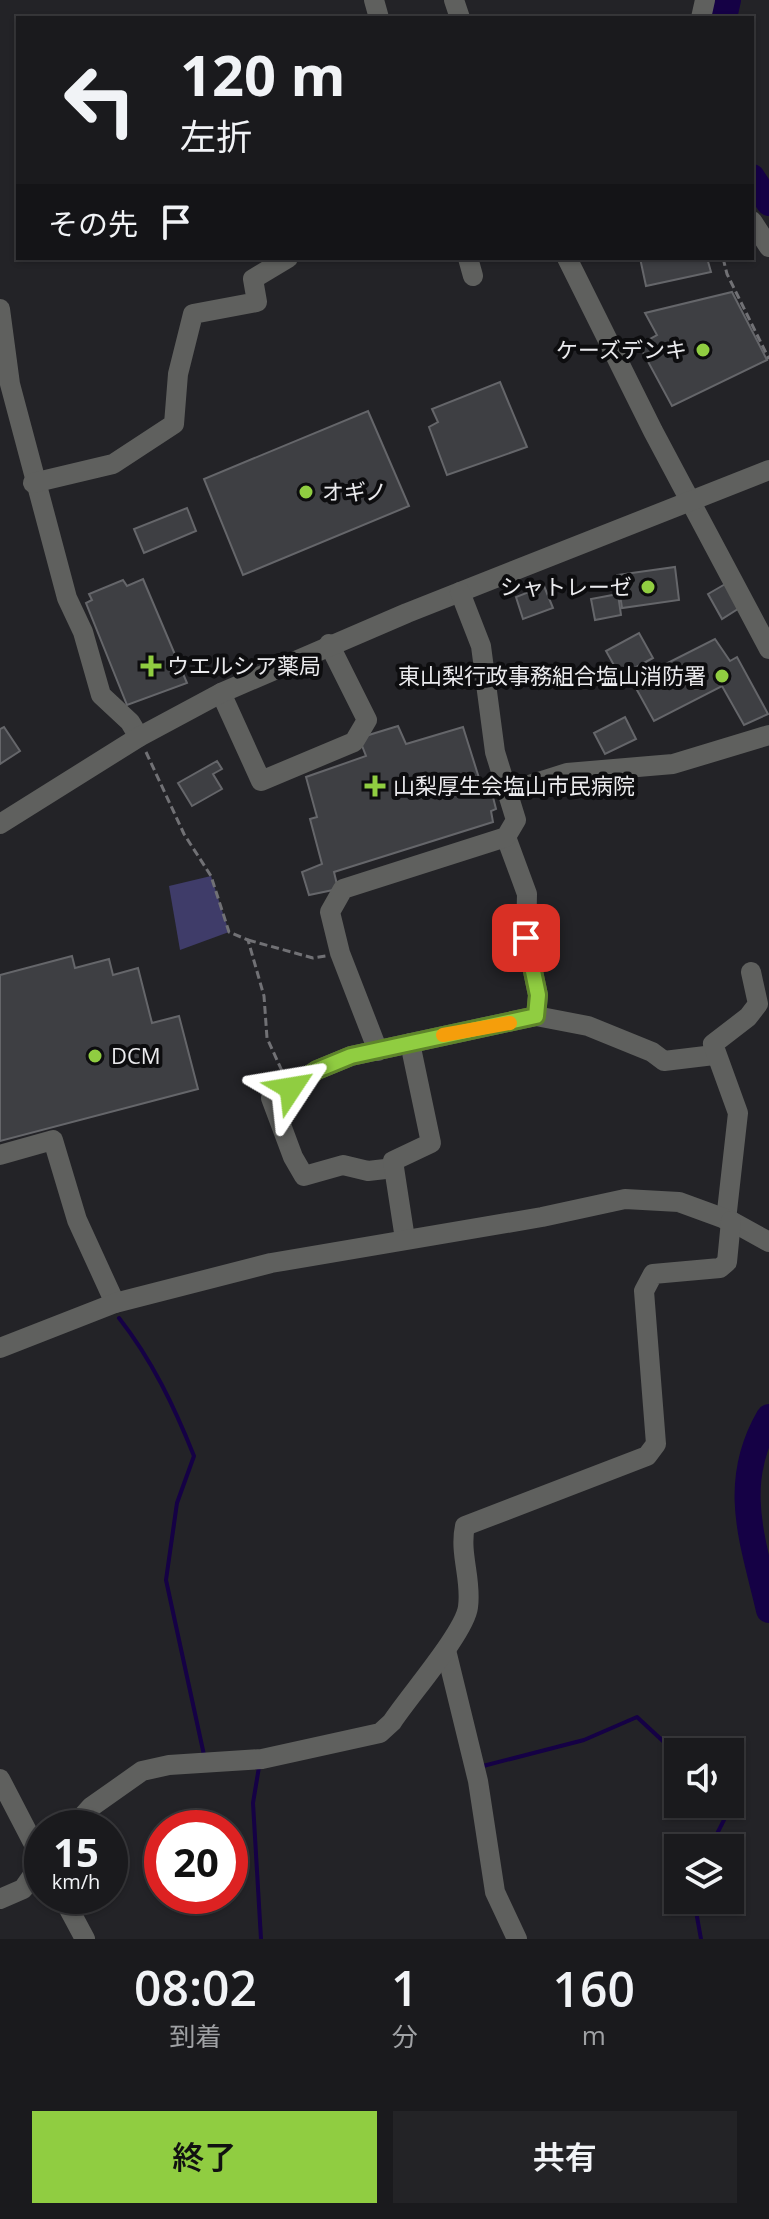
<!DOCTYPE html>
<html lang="ja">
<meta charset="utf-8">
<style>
body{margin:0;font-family:"Open Sans","Noto Sans JP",sans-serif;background:#232326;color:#f1f3f6;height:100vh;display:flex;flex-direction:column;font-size:30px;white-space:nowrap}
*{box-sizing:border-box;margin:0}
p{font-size:26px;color:#9fa1a4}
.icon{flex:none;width:44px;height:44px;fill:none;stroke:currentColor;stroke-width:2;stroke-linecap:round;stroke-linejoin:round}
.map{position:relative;height:1939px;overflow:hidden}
.panel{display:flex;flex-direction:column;background:#1a1a1d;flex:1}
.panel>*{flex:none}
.top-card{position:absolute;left:16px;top:16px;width:738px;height:244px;border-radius:0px;box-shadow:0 2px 6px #0004,0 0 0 2px #38383b;background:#1a1a1d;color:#f1f3f6;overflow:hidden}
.buttons{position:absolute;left:664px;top:1738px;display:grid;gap:16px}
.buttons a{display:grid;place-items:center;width:80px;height:80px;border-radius:0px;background:#1a1a1d;box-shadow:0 2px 6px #0004,0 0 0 2px #38383b;font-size:40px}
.speed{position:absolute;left:24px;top:1810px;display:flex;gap:16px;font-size:40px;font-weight:700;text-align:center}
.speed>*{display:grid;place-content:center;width:104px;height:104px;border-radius:50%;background:#1a1a1d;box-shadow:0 2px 6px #0004,0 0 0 2px #38383b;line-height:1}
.speed small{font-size:20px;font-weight:400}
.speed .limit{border:12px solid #d22;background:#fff;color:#111}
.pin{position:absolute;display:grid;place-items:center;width:68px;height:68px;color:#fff;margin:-34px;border-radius:16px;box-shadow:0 4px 12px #0006}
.me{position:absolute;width:88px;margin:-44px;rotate:57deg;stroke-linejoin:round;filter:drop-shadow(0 0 6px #0008)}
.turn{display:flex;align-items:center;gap:28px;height:168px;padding:0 32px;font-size:36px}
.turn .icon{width:104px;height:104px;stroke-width:2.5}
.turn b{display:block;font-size:56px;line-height:68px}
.then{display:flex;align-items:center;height:76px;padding:0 32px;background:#0003;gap:16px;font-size:30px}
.eta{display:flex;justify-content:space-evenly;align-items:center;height:136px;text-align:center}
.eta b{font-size:48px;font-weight:600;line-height:56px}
.primary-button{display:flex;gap:16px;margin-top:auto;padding:16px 32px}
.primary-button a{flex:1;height:92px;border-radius:0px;background:#90cd41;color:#111;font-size:32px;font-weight:600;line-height:92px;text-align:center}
.primary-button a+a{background:#232326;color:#f1f3f6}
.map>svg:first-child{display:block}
</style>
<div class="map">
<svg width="769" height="1939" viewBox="0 0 769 1939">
<rect width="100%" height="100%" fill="#232327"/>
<!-- green -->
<path fill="#3f3c69" d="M211,876l18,56 -49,18 -11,-64z"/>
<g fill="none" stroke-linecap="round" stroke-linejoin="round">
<!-- stream -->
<g stroke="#150145" stroke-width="4">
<path d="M119,1318c33,42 55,88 75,138l-17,47 -11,77 38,175"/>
<path d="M483,1766l101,-26 53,-23 41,38"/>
<path d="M259,1767l-6,36 8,136"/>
<path d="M711,1848c9,-27 32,-48 19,-78"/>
<path d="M694,1900l7,39"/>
</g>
<!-- river -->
<g stroke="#150145" stroke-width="26">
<path d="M724,18l4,-18"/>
<path d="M752,177l17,26"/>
<path d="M769,1417c-39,67 -16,124 0,193"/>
</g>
</g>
<!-- building -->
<g fill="#3e3f43" stroke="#65666a" stroke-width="2">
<path d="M640,258h67l4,14 -65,14z"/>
<path d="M732,292l35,68 -95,46 -33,-61 18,-10 -12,-22z"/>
<path d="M500,382l27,65 -80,28 -18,-48 9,-5 -6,-13z"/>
<path d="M368,411l41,95 -166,69 -39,-96z"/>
<path d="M187,508l9,23 -52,22 -10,-24z"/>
<path d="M675,567l4,33 -57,8 -5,-33z"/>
<path d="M143,579l44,104 -60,22 -41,-102 6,-3 -3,-6 34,-14 4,6z"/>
<path d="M727,583l14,24 -19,12 -14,-25z"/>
<path d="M544,586l9,22 -30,11 -7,-22z"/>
<path d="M618,594l3,21 -26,5 -4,-21z"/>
<path d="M639,633l14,25 -33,18 -14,-25z"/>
<path d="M715,639l15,22 7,-4 31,57 -24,11 -22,-39 -68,35 -22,-40z"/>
<path d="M625,717l11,22 -31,15 -11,-21z"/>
<path d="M398,726l8,18 57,-17 21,67 8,-1 4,16 -5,2 2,11 -159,50 4,17 -29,6 -7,-23 20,-8 -12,-45 7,-2 -11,-40 60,-21 -7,-18z"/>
<path d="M4,727l16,24 -20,13v-35z"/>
<path d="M217,761l5,8 -9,5 9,15 -30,17 -14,-23z"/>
<path d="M72,956l3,12 34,-9 4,16 25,-7 14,55 27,-7 19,73 -198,52v-166z"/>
</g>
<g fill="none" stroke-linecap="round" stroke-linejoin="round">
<!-- path -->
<g stroke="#717175" stroke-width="3" stroke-dasharray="8 4" stroke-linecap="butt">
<path d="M723,258l4,16 42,85"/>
<path d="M146,752l38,82 27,42 18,56 19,8 16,56 3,42 15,33"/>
<path d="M248,940l65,18 13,-2"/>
</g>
<!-- minor -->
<g stroke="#5f605e" stroke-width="20">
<path d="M374,0l5,18"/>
<path d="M454,0l6,18"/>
<path d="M701,18l4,-18"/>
<path d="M752,221l17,26"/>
<path d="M468,258l5,18"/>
<path d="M567,258l86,173 116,218"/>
<path d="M0,309l10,75 57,214 16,34 18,63 29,27 9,15"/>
<path d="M33,483l80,-19 61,-40 4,-50 15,-60 64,-12 -4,-23 35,-21"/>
<path d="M221,693l40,88 93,-39 13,-22 -38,-76"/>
<path d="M507,792l60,-19 106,-9 96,-29"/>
<path d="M0,824l139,-87 82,-44 186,-80 362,-143"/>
<path d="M506,837l21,57 -1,44 12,57 -2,21"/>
<path d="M378,1051l-38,-98 -10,-41 13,-23 163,-52 10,-17 -21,-68 -14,-106 -21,-54"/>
<path d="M0,1155l53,-15 24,80 38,83"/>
<path d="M394,1168l-26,3 -25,-6 -39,11 -11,-19 -22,-59 46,-28 34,-14 185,-40 52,10 64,26 12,9 50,-6"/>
<path d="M726,1220l12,-107 -25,-69 35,-27 10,-13 -7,-32"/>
<path d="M405,1239l-12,-78 38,-18 -21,-100"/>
<path d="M0,1348l115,-45 156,-40 271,-46 83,-18 54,3 52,19 38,21"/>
<path d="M446,1650l32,131 17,111 22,47"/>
<path d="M0,1779l42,81"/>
<path d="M72,1828l19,-21 51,-36 27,-6 93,-6 118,-26 12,-11c17,-26 73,-90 76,-115 4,-28 -9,-53 -3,-81l182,-70 9,-12 -12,-153 9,-17 67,-6 7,-6 4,-41"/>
<path d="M62,1896l23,43"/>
<path d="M0,1899l23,-10 19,-27"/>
</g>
</g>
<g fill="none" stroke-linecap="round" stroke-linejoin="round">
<defs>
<path id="route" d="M291,1088l26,-18 34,-14 185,-40 2,-21 -12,-57"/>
</defs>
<!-- route casing -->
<use href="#route" stroke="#5e852a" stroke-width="20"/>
<!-- route -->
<use href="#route" stroke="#90cd41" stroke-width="14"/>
<!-- slow -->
<path stroke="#f59e0b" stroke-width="14" d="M443,1035l67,-12"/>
</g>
<!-- markers -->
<g fill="#90cd41" stroke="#0d0d0f" stroke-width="3">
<circle cx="703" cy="350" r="8"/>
<circle cx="306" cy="492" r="8"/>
<circle cx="648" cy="587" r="8"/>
<path d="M147 654h8v8h8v8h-8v8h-8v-8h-8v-8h8z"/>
<circle cx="722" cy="676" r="8"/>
<path d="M371 774h8v8h8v8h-8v8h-8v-8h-8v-8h8z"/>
<circle cx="95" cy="1056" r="8"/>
</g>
<g text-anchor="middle" stroke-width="8" stroke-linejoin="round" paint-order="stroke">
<!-- poi labels -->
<g font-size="22" fill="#eaeaed" stroke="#0d0d0f" text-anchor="start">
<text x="687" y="358" text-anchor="end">ケーズデンキ</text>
<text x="322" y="500">オギノ</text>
<text x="632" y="595" text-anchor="end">シャトレーゼ</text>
<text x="167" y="674">ウエルシア薬局</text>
<text x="706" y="684" text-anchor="end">東山梨行政事務組合塩山消防署</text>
<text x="393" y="794">山梨厚生会塩山市民病院</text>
<text x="111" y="1064">DCM</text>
</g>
</g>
</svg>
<div class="buttons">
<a><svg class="icon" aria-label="sound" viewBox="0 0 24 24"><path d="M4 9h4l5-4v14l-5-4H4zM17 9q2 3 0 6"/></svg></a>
<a><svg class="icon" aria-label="layers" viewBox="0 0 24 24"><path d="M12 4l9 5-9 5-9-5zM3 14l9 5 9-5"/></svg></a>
</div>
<div class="speed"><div>15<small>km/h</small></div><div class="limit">20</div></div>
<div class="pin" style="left:526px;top:938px;background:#d93025"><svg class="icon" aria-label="arrive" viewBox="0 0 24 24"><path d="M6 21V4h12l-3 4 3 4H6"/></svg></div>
<svg class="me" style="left:291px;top:1088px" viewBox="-20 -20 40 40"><path d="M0-17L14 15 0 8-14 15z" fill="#90cd41" stroke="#fff" stroke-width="4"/></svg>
<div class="top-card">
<div class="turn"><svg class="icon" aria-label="left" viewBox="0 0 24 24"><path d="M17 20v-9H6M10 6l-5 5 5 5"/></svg><div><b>120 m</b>左折</div></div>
<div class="then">その先<svg class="icon" aria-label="arrive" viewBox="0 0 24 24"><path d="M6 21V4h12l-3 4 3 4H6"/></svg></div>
</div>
</div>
<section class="panel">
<div class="eta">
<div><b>08:02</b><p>到着</p></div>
<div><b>1</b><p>分</p></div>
<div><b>160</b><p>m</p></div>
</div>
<div class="primary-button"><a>終了</a><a>共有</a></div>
</section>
